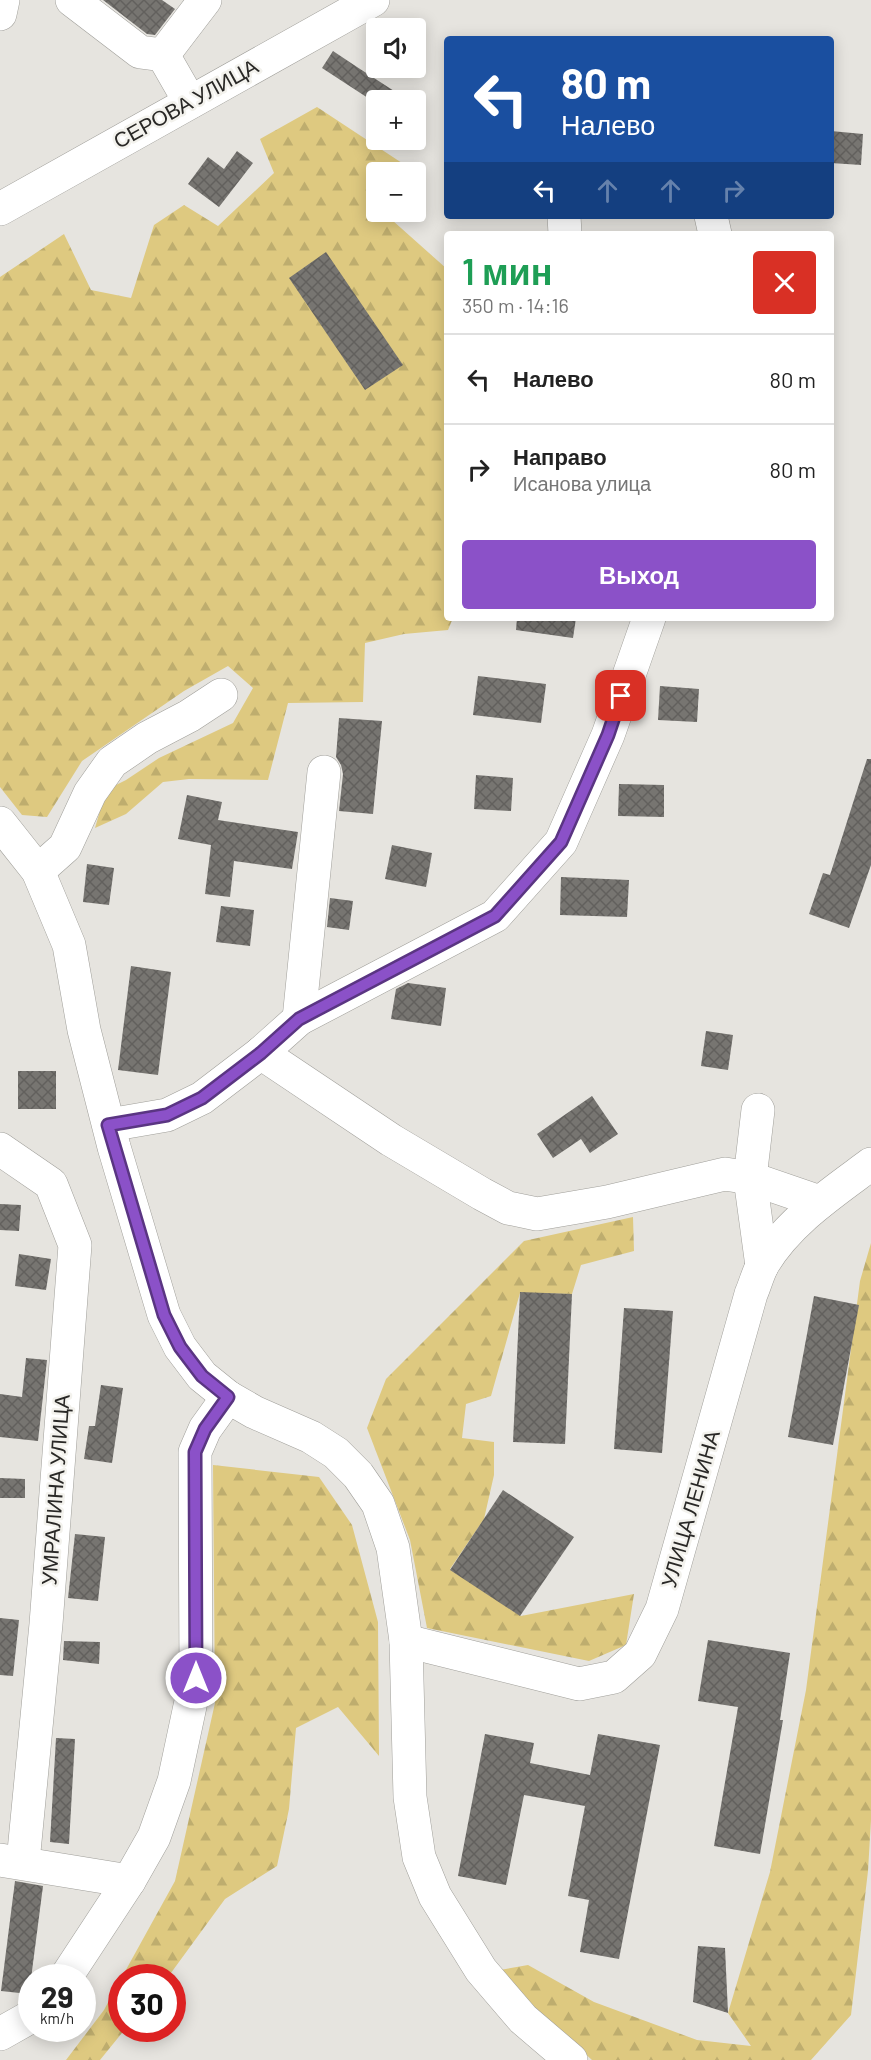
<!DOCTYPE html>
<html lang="ru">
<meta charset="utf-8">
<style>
body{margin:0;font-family:Barlow,sans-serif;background:#f6f6f6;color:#222;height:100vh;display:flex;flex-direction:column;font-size:22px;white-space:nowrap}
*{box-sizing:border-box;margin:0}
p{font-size:20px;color:#767676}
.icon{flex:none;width:33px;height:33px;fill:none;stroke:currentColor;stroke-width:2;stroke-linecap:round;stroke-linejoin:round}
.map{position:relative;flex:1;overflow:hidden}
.side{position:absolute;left:444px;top:231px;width:390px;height:390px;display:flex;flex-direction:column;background:#fff;border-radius:6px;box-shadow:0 3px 15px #0003}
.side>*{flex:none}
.hud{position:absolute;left:444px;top:36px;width:390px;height:183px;border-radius:6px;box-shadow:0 3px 15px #0003;background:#1a4fa0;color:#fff;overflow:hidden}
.controls{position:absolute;left:366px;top:18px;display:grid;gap:12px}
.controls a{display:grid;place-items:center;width:60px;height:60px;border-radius:6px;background:#fff;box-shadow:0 3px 15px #0003;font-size:30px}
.speed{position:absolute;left:18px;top:1964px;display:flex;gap:12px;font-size:30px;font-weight:700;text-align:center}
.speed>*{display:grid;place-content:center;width:78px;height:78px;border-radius:50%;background:#fff;box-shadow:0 3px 15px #0003;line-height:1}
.speed small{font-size:15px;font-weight:400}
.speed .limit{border:9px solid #d22;background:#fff;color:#111}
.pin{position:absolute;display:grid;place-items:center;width:51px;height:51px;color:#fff;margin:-26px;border-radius:12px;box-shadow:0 3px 9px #0006}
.me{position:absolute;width:66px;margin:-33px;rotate:0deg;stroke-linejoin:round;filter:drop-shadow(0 0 4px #0008)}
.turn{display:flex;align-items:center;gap:21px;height:126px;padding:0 18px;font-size:27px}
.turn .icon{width:78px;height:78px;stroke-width:2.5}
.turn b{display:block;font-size:42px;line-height:51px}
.lanes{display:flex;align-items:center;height:57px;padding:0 18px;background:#0003;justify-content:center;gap:30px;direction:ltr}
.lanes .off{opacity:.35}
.round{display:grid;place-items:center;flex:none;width:63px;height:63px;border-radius:6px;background:#f6f6f6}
.overview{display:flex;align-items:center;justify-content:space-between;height:102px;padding:0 18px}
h1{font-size:36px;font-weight:600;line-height:45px;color:#1e9e55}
.button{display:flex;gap:12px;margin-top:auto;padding:12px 18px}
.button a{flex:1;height:69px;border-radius:6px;background:#8b51c8;color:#fff;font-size:24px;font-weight:600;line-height:69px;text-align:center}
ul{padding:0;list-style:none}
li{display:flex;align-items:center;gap:18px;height:90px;padding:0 18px;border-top:2px solid #e0e0e0}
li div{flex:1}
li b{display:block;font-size:22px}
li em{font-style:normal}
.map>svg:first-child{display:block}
</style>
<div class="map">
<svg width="871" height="2060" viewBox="0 0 871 2060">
<defs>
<pattern id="forest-firs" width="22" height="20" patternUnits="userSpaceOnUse" patternTransform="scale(1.5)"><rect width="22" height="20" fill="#dec980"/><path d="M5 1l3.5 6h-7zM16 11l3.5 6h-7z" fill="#bead6e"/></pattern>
<pattern id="building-cross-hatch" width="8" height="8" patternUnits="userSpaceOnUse" patternTransform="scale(1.5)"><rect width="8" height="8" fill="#777571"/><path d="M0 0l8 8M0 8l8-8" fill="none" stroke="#62605d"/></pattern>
</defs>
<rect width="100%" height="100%" fill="#e6e4df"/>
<!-- forest -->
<g fill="url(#forest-firs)">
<path d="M317,107l88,58 -5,7h-24v40h11l5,8 55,49v349h6l-5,12 -44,4 -39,9 -2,59 -75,1 -20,77 -79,-1 -26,3 -37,32 -31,14 11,-38 20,-10 33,-22 74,-35 20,-35 -25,-22 -44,25 -102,70 -35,56 -25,-2 -22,-28v-510l64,-43 27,56 40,8 23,-73 30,-20 34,21 56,-53 -14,-34z"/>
<path d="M633,1217l1,34 -53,14 -9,29 -52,-1 -29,103 -25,8 -4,34 32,4v33l-10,44 -34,50 71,47 113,-22 -8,51 -37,16 -162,-33 -17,-88 -43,-112 19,-49 138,-138z"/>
<path d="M871,1243v577l-3,51 -17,144 -40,45h-219l-98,-89 34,-6 66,37 103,38 54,6 -23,-33 42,-141 36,-182 54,-409z"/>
<path d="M213,1465l106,12 33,48 26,97 1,134 -41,-49 -42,21 -7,81 -12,57 -52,33 -57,78h-46l53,-96 40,-178z"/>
<path d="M121,1978l1,50h4l-26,32h-34l38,-50z"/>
</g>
<!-- building -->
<g fill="url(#building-cross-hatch)">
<path d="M103,0h59l13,9 -20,26 -8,-1z"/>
<path d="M333,51l24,16 51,33h-37l-49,-32z"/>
<path d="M831,131l32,3 -2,31 -30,-2z"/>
<path d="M237,151l16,12 -34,44 -31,-23 20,-27 16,12z"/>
<path d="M326,252l77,113 -38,25 -76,-112z"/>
<path d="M517,618h59l-3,20 -57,-8z"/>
<path d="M478,676l68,8 -5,39 -68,-8z"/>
<path d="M660,686l39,3 -2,33 -39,-2z"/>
<path d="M339,718l43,3 -9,93 -34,-3 4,-37 -2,-9 -5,-8z"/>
<path d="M867,759h4v106l-22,63 -40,-14 14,-41 7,2z"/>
<path d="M476,775l37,3 -2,33 -37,-2z"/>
<path d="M619,784l45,1v32l-46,-1z"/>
<path d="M187,795l35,7 -4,18 80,12 -6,37 -58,-8 -4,36 -25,-3 6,-49 -33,-6z"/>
<path d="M392,845l40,8 -6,34 -41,-8z"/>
<path d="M87,864l27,4 -5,37 -26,-3z"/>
<path d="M561,877l68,3 -2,37 -67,-2z"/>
<path d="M330,898l23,3 -4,29 -22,-3z"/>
<path d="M221,906l33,4 -4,36 -34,-4z"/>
<path d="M131,966l40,6 -13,103 -40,-5z"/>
<path d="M408,983l38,5 -5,38 -50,-7 5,-30z"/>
<path d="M706,1031l27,4 -5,35 -27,-4z"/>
<rect x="18" y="1071" width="38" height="38"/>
<path d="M592,1096l26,38 -28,19 -9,-14 -28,19 -16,-24z"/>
<path d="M0,1204l21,1 -2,26 -19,-1z"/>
<path d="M19,1254l32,5 -5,31 -31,-4z"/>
<path d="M520,1292l52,2 -7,150 -52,-2z"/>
<path d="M814,1296l45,9 -26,140 -45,-8z"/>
<path d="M624,1308l49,3 -11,142 -48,-4z"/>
<path d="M26,1358l21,2 -9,81 -38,-4v-43l22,3z"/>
<path d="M101,1385l22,3 -11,75 -28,-4 5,-33h6z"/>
<path d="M0,1478l25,1v19h-25z"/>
<path d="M503,1490l71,47 -54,79 -70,-46z"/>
<path d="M75,1534l30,3 -7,64 -30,-3z"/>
<path d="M0,1618l19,2 -6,56 -13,-1z"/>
<path d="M708,1640l82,13 -10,67h3l-23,134 -46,-8 24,-139 -40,-6z"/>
<path d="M64,1641l36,1 -1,22 -36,-4z"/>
<path d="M485,1734l49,9 -4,20 60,12 8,-41 62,11 -41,214 -39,-7 9,-52 -21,-4 17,-90 -61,-11 -18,90 -48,-9z"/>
<path d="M56,1738l19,1 -6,105 -19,-2z"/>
<path d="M15,1881l28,5 -14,108 -28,-3z"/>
<path d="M698,1946l27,2 3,65 -35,-11z"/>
</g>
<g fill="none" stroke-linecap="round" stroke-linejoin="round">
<defs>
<g id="minor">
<path d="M72,0l68,52 23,3 27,47"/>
<path d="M0,14l3,-14"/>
<path d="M163,55l42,-55"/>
<path d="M564,216l1,18"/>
<path d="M711,216l4,18"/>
<path d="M38,871l27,-24 25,-54 22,-31 35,-24 42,-22 32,-21"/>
<path d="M299,1019l25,-247"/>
<path d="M261,1053l130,87 91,54 26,14 29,6 70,-12 118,-28 25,4 70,24"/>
<path d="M758,1110l-8,68 12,88"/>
<path d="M109,1125l58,-10 35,-17 59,-45 38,-34 196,-103 66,-74 47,-107 41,-117"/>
<path d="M0,1149l51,35 24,61 -29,379 -23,238"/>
<path d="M0,1860l129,21"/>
<path d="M66,1977l63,-96 25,-44 20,-56 22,-103 -1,-226 10,-23 23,-32"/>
<path d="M0,2034l32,-18"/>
</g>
<g id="major">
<path d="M0,209l373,-209"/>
<path d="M0,823l38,48 31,74 15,85 30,117 50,168 16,32 22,29 26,21 26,15 57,25 25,16 22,22 20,29 15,44 13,93 4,156 9,60 16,39 46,74 42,49 48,41"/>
<path d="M406,1641l173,43 35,-7 26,-23 22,-45 89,-315c4,-9 7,-21 12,-30 25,-42 69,-71 108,-100"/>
</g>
</defs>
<!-- minor casing -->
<use href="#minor" stroke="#a09f9a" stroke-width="34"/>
<!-- major casing -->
<use href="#major" stroke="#a09f9a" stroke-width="34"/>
<!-- minor -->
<use href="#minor" stroke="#fff" stroke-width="33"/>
<!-- major -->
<use href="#major" stroke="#fff" stroke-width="33"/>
</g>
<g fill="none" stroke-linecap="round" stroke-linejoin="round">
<defs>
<path id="route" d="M196,1678l-1,-226 10,-23 23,-32 -26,-21 -22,-29 -16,-32 -56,-190 59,-10 35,-17 59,-45 38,-34 196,-103 66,-74 47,-107 13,-39"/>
</defs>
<!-- route casing -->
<use href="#route" stroke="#5a3582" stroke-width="15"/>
<!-- route -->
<use href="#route" stroke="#8b51c8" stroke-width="10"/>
</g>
<g text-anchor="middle" stroke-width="5" stroke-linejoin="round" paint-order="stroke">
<!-- street labels -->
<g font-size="21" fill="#292826" stroke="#f3f2ed">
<text transform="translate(186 104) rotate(-29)" y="7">СЕРОВА УЛИЦА</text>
<text transform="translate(56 1490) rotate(-86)" y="7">УМРАЛИНА УЛИЦА</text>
<text transform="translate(691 1509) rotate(-74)" y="7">УЛИЦА ЛЕНИНА</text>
</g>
</g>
</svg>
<div class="controls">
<a><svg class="icon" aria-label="sound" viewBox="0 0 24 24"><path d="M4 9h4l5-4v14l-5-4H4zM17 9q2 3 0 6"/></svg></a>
<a>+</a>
<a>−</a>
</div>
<div class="speed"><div>29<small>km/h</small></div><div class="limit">30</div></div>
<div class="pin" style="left:621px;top:696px;background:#d93025"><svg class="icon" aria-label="arrive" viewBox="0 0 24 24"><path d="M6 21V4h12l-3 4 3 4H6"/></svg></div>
<svg class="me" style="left:196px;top:1678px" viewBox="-20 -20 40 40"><circle r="17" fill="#8b51c8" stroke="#fff" stroke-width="3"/><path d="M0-11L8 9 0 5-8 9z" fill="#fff"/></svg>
<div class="hud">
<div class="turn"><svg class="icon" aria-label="left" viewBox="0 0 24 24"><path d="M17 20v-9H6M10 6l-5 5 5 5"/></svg><div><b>80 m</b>Налево</div></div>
<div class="lanes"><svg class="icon" aria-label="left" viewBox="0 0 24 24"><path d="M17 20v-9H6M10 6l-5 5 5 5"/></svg><svg class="icon off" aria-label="ahead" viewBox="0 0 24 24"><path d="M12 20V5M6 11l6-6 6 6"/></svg><svg class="icon off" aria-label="ahead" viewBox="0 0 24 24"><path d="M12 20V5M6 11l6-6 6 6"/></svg><svg class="icon off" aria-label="right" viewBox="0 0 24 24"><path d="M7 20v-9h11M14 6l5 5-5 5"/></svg></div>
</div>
<section class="side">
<div class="overview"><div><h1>1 мин</h1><p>350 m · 14:16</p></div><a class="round" style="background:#d93025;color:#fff"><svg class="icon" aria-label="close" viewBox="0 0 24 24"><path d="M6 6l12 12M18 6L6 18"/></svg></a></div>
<ul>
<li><svg class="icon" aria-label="left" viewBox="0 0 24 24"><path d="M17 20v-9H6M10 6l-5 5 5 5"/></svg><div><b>Налево</b></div><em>80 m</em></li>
<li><svg class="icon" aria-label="right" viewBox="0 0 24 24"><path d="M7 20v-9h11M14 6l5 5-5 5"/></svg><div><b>Направо</b><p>Исанова улица</p></div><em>80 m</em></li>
</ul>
<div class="button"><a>Выход</a></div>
</section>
</div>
